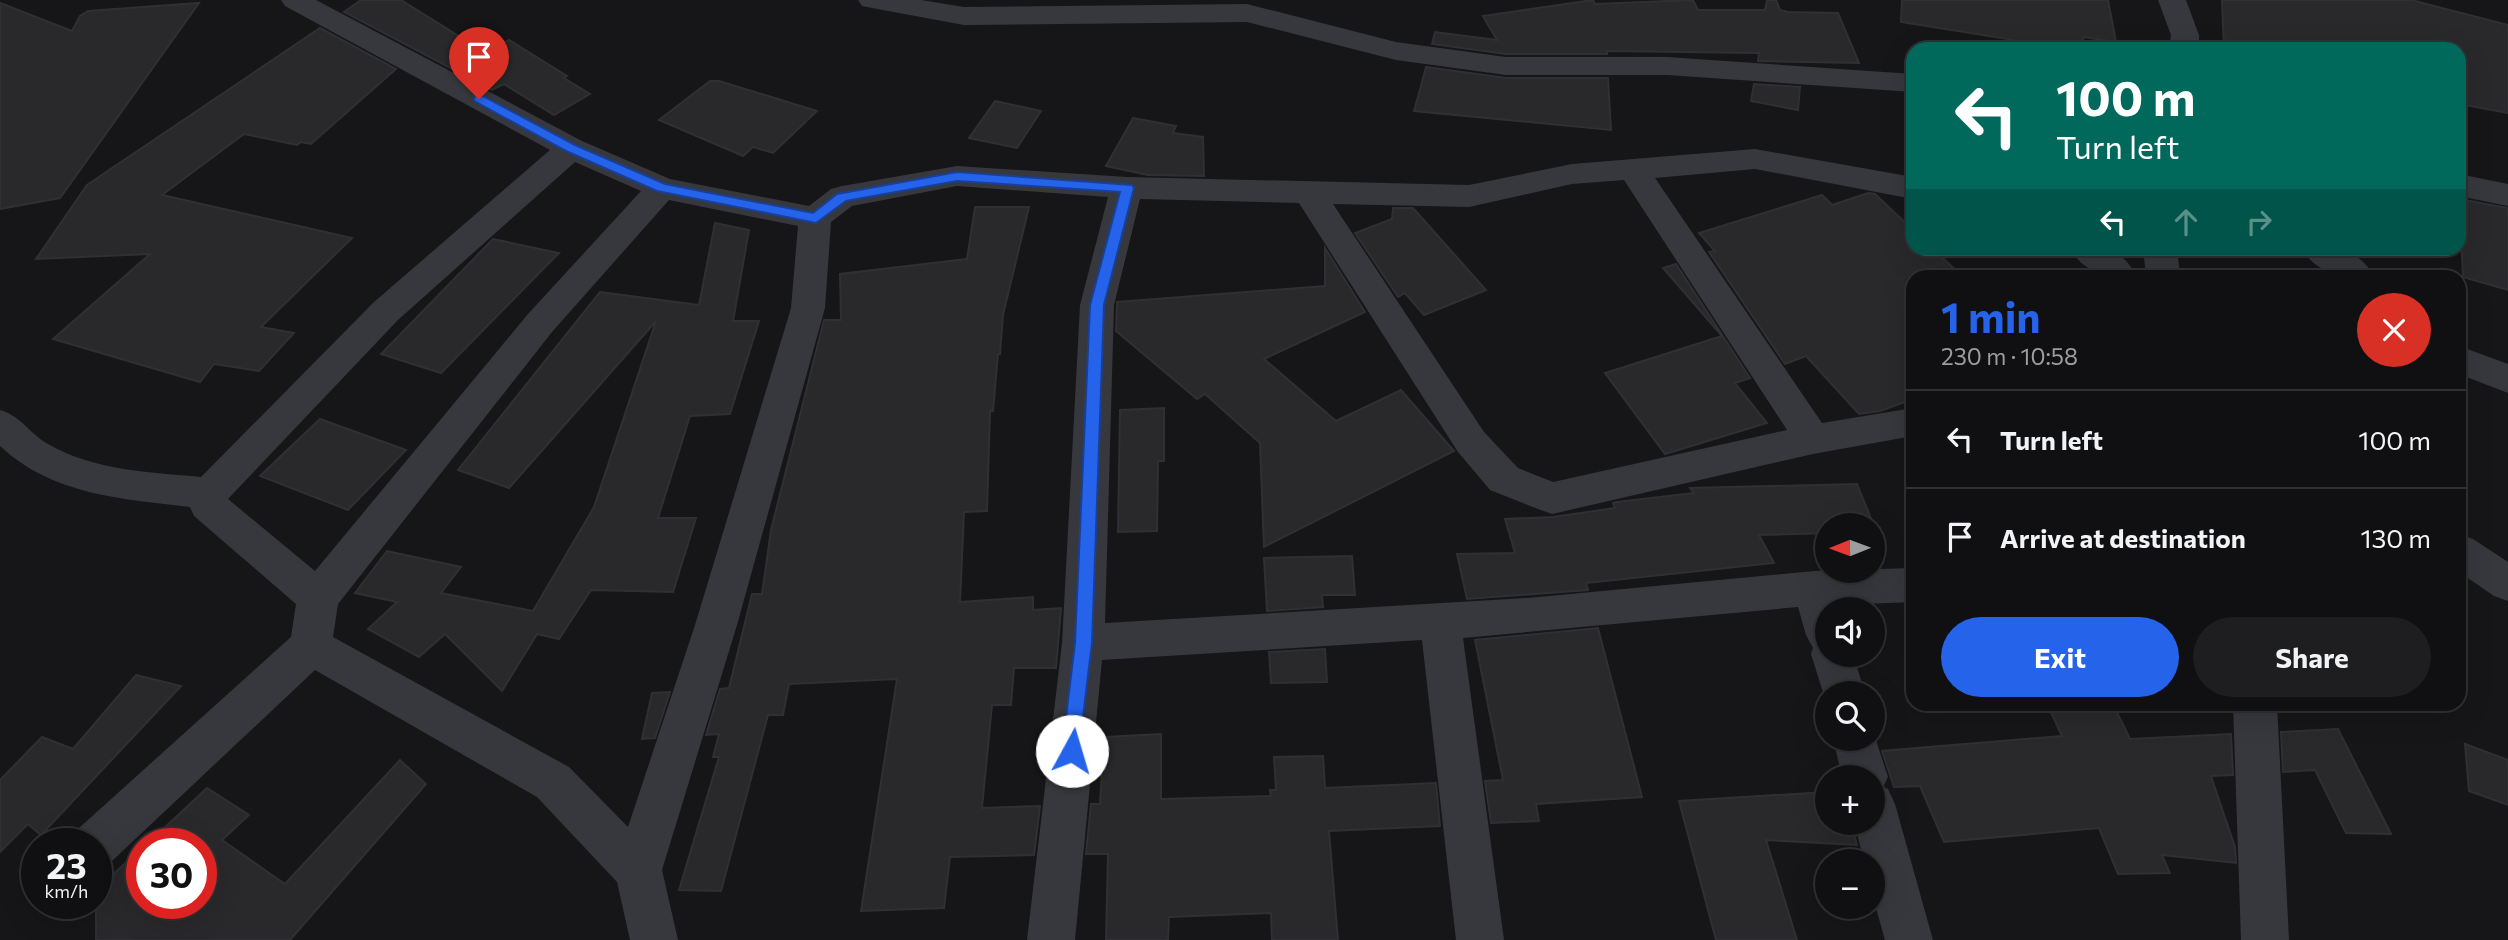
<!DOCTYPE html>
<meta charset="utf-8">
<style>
body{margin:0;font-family:Commissioner,sans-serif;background:#1e1e20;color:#f1f3f6;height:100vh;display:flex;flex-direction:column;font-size:26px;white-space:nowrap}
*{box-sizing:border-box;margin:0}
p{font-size:23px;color:#9c9d9f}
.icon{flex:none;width:38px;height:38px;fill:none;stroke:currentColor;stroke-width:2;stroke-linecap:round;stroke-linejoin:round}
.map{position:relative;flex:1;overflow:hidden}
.drawer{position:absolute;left:1906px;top:270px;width:560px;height:441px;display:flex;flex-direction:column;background:#101012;border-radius:21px;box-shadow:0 7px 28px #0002,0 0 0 2px #303032}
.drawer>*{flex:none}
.hud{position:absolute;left:1906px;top:42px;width:560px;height:214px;border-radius:21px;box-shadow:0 7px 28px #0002,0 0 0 2px #303032;background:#00695c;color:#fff;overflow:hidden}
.needle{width:46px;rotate:269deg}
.fabs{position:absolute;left:1815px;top:513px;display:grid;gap:14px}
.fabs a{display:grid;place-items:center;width:70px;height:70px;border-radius:50%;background:#101012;box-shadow:0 7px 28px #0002,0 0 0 2px #303032;font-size:35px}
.speed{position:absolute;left:21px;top:828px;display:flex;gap:14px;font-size:35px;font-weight:700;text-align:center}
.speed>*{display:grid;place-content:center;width:91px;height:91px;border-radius:50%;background:#101012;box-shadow:0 7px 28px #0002,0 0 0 2px #303032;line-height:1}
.speed small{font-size:18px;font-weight:400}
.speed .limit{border:10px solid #d22;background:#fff;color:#111}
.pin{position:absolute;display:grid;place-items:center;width:60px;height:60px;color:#fff;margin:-72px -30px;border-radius:50% 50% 50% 0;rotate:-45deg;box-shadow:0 0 7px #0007}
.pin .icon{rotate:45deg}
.me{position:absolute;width:77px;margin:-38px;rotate:6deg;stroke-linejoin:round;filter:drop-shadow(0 0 5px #0008)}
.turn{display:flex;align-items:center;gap:24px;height:147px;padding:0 35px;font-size:32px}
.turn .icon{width:91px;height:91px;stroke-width:2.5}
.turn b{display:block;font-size:49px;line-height:60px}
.lanes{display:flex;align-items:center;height:66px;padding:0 35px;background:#0003;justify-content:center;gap:35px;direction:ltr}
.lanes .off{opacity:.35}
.round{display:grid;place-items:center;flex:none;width:74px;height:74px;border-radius:37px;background:#1e1e20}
.headline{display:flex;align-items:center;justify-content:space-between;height:119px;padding:0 35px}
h1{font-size:42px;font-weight:700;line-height:52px;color:#2563eb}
.button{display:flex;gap:14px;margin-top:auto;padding:14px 35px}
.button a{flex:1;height:80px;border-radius:42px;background:#2563eb;color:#fff;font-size:28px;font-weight:700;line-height:80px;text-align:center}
.button a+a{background:#1e1e20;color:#f1f3f6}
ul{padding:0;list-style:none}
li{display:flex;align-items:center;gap:21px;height:98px;padding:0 35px;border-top:2px solid #303032}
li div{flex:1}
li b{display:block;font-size:26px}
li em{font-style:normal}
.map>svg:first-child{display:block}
</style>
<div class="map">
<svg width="2508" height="940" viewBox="0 0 2508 940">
<rect width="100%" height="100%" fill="#161618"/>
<!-- building -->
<g fill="#29292c" stroke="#303034" stroke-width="2">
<path d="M361,0h40l85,53 23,-13 58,36 -3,2 26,16 -36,21 -50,-31 -12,6 -148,-78z"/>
<path d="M1593,0l2,4 98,-4 5,10h67l2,-10h9l4,10 8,2 50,1 21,50 -101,-2 1,-8 -152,-2v3h-101l-74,-10 3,-12 62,8 -14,-24z"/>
<path d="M1902,0h206l8,42 -33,-5 1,12h-69l-1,-9 -113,-18z"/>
<path d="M2222,0h189l97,25v88l-49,-9v-55h-235z"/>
<path d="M0,3l72,28 8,-15 8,-5 111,-8 -139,195 -60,11z"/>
<path d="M320,28l76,41 -85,75 -10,-2 -4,3 -53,-11 -82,61 190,43 -91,89 33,6 -35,38 -45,-7 -14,18 -147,-43 97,-85 -114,5 51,-74z"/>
<path d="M1426,67l80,11h102l3,52 -197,-19z"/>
<path d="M710,81h9l98,30 -44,42 -20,-6 -10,9 -84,-36z"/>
<path d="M1754,84l46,3 -2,23 -47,-9z"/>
<path d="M995,101l46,10 -24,37 -48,-10z"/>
<path d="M1133,118l43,8 -3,7 30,4 1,39 -56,-1 -42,-9z"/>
<path d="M1868,193l7,1 38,36v18h19l30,28h-49v123l-33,12 -21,3 -53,-58 -21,8 -76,-112 6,-1 -16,-18 123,-38 10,10z"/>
<path d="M2459,199l49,9v82l-45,-13z"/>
<path d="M975,207h54l-26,108 -3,39h-2l-5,57h-3l-3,100 -23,1 -4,90 73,-5v13l28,-2 -5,60h-42l-3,37h-19l-10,103 58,-2 -6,49 -84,2 -6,51 -83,3 36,-232 -108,5 -6,31h-15l-47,176 -42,-1 40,-133h-6l6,-23 -13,1 14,-46 9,-1 23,-94h10l9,-64 53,-210h17l-1,-46 127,-15z"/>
<path d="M1393,208h20l73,82 -62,25 -19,-22 -7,4 -43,-64 37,-14z"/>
<path d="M715,223l34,7 -16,91h26l-29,93 -40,2 -32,102h38l-23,74 -82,-2 -32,49 -22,-5 -35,57 -57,-57 -26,23 -51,-28 29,-27 -42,-9 32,-42 74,16 -20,26 92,18 61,-104 62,-186 -147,167 -51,-18 142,-178 99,13z"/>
<path d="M493,239l66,14 -118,120 -60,-19z"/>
<path d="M1325,248l40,64 -101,47 72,62 65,-31 53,61 -190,96 -4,-104 -55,-49 -8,5 -81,-68 1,-26v-3l208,-16z"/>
<path d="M1676,264l74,114 -15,5 32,40 -102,31 -60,-81 117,-37 -59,-68z"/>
<path d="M1164,408v53h-6l-1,70 -39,1 2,-122z"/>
<path d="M320,419l86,31 -58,60 -88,-34z"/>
<path d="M1857,484l19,47h-4v-6h-45v8l-68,2 15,28 -188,20 2,7 -121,9 -10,-45 58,-1 -10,-34 48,-2 62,-9 -2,-5 4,-1 77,-9 -4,-5z"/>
<path d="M1352,556l3,39h-33l1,12 -56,4 -3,-53z"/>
<path d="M1598,628l44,169 -106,7 3,17 -48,2 -6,-42 18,-1 -28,-140z"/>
<path d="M1325,649l2,33 -56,1 -2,-31z"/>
<path d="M136,675l45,11 -140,149 -13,-11 -28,28v-72l42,-43 31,12z"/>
<path d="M670,692l-15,46 -13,1 10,-46z"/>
<path d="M2047,704h66l17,35 101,-5 2,41 -22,1 24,71 1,16 -74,-8 8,18 -52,1 -19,-46 -155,14 -24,-56 -26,1 -12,-36 180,-15z"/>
<path d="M2338,729l53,105 -45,-1 -31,-63 -32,2 -2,-40z"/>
<path d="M1161,734v65l110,-3 -1,-6h6l-2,-33 49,-1 2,32 111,-5 4,43 -111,5 9,109h-66l-1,-27 -102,4 -1,23h-62l2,-86h-22l5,-50h9l4,-67z"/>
<path d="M2465,744l43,16v45l-39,-14z"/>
<path d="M400,760l26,24 -136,156h-194v-50l46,-42v55h59v-59h-54l60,-56 42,27 -27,25 63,44z"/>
<path d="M1827,792v30h24l6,23 -91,-5 31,100h-81l-37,-139z"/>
</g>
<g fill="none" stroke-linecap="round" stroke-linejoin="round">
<!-- street -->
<g fill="#37383d" fill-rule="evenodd">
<path d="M281,0h35l266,141 88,38 139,27 22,-17 11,-3 115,-20 170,11 342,8 103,-21 183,-15 158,28v22l-158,-30 -100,9 167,245 91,-15v28l-100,18 -261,60 -14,-5 -48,-19 -32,-38 -159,-249 -159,-4 -26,106 -9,318 423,-25 286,-27 99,-3v34l-74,3 2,4h-14v45h26l12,39h-38v12l-16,-51 2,-6 -7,-13 -8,-28 -335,31 41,302h-48l-34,-300 -320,20 -27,280h-48l35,-297 18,-338 28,-108 -151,-11 -105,20 -21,16 -6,86 -88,317 -75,245 16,70h-48l-13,-58 -80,-85 -222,-127 -202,190 -17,6v-22h-23l6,-16 212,-191 5,-33 -102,-88 -4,-9c-68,-8 -138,-12 -190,-61v-36c21,6 30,24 48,34 47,27 101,28 153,33l173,-175 176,-152 -265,-144zM575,162l66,29 -113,123 -213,257 -87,-72 170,-179zM1624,180l163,250 -234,52 -35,-14 -34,-36 -151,-228 136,3 103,-23zM669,200l129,26 -7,82 -96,317 -67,202 -59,-60 -236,-130 5,-33 214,-272z"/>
<path d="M858,0h63l43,7 283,-3 149,38 110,15h161l246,17v18l-246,-17h-161l-110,-15 -149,-38 -283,3 -92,-17 -10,-2z"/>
<path d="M2158,0h28l13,35v14h-30l2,-14z"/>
<path d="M2459,174l49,10v22l-49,-10z"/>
<path d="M2069,248c34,0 49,-4 68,28 -27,3 -52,-2 -68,-28z"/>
<path d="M2143,248h34l3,28h-34z"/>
<path d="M2301,248c30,0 56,-2 73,28 -28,2 -56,0 -73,-28z"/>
<path d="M2459,346l49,18v29l-49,-19z"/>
<path d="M2459,534l14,5 35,23v39l-14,-5 -35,-24z"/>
<path d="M2233,704h44l12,236h-48z"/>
<path d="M1872,728l16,49 -5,10 5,2 7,15 38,136h-48l-13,-46v-33h-8l-10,-39h18v-45h-30l-9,-39h39z"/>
</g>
</g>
<!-- route -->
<path fill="#2563eb" stroke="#184099" stroke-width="2" d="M474,96h9l92,49 90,39 148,29 24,-19 120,-22 175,13 2,3 -30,117 -12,338 -14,114 -6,2 -7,-2 -3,-6 13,-108 15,-338 30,-113 -163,-11 -111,20 -30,22 -159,-32 -91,-40 -92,-50z"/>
</svg>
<div class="fabs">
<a><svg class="needle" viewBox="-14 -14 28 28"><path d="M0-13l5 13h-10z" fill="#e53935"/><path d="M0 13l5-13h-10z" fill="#9c9d9f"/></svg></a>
<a><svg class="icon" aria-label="sound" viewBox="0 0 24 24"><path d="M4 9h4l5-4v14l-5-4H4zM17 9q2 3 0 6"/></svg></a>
<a><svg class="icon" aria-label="search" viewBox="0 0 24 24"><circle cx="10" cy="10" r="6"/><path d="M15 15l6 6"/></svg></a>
<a>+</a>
<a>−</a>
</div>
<div class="speed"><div>23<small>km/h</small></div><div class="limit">30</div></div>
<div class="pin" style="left:479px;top:99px;background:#d93025"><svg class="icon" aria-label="arrive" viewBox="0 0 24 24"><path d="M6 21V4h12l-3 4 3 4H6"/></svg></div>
<svg class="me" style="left:1072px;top:751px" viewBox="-20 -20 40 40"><circle r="19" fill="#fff"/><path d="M0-13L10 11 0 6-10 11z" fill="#2563eb"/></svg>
<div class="hud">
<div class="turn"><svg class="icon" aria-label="left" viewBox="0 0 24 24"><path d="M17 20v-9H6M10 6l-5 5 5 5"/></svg><div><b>100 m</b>Turn left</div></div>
<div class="lanes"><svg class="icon" aria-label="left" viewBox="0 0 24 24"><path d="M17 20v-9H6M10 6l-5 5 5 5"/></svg><svg class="icon off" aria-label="ahead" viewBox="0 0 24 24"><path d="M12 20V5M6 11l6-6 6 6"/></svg><svg class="icon off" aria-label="right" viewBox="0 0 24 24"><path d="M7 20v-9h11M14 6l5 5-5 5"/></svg></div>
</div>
<section class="drawer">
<div class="headline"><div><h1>1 min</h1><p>230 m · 10:58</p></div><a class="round" style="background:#d93025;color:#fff"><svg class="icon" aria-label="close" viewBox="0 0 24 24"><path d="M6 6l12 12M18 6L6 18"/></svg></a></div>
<ul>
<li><svg class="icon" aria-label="left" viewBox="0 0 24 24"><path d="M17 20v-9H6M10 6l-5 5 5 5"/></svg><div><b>Turn left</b></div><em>100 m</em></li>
<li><svg class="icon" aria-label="arrive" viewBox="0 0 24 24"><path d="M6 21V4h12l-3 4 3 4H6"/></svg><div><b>Arrive at destination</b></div><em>130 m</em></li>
</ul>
<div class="button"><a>Exit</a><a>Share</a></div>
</section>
</div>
